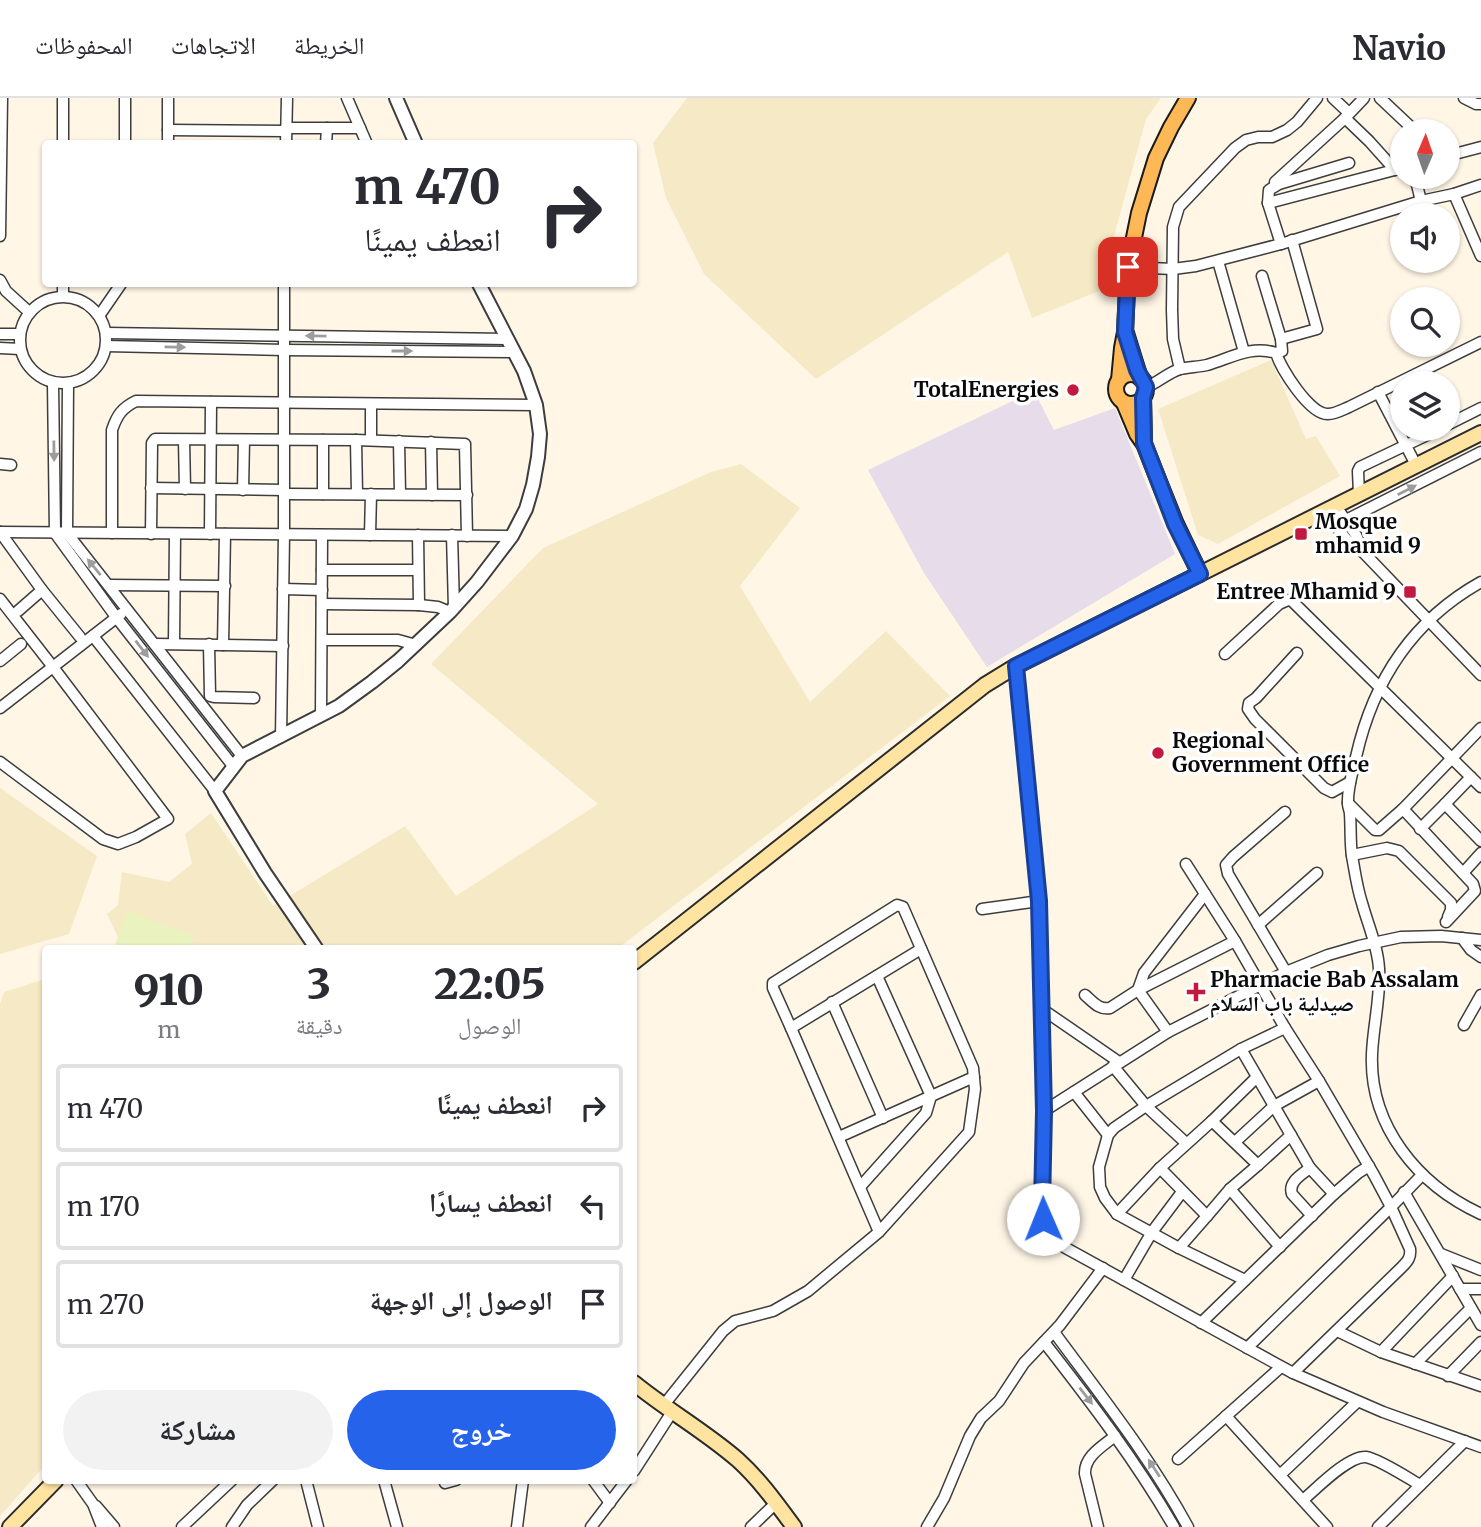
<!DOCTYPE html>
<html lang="ar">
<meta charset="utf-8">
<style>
body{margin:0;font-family:Merriweather,"Noto Naskh Arabic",serif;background:#f2f2f3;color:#2b2b33;direction:rtl;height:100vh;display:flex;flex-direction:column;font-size:26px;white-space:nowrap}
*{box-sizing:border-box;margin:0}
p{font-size:23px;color:#7c7c81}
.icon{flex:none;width:38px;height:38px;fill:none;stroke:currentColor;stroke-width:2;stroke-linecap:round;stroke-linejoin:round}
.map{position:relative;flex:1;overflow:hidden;direction:ltr}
.panel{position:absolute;left:42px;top:847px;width:595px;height:539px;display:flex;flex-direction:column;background:#fff;border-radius:7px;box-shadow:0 2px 5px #0004;direction:rtl}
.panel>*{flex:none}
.hud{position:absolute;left:42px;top:42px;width:595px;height:147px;border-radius:7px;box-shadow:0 2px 5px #0004;direction:rtl;background:#fff;color:#2b2b33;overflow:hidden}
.needle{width:46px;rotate:2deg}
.buttons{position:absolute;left:1390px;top:21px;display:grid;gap:14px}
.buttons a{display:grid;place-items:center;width:70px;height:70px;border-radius:50%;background:#fff;box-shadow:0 2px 5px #0004;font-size:35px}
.pin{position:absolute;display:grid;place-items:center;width:60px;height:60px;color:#fff;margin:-30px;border-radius:14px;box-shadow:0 4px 10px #0006}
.me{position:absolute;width:77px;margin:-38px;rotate:359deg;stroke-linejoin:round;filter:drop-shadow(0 0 5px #0008)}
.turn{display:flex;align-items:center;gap:24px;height:147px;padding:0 21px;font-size:32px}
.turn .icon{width:91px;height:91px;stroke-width:2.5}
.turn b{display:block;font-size:49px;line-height:60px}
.eta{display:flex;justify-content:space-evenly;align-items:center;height:119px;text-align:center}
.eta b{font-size:42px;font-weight:800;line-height:49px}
.button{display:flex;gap:14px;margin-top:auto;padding:14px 21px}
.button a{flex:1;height:80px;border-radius:42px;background:#2563eb;color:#fff;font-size:28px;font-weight:800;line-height:80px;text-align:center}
.button a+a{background:#f2f2f3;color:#2b2b33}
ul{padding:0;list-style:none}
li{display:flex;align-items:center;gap:21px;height:88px;margin:0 14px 10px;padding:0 7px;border:4px solid #e1e1e2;border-radius:7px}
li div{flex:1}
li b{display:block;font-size:26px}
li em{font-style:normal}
header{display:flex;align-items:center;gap:42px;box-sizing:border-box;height:98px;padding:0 35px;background:#fff;border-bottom:2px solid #e1e1e2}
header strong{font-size:33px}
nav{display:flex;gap:38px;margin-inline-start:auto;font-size:24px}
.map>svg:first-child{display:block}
</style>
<header>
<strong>Navio</strong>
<nav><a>الخريطة</a><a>الاتجاهات</a><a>المحفوظات</a></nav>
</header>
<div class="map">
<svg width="1481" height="1429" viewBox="0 0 1481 1429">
<rect width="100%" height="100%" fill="#fff6e6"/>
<!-- industrial -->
<path fill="#e6dcea" d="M1034,293l20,39 61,-22 60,146 -188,113 -63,-94 -56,-103z"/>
<!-- farmland -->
<g fill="#f6e9c5">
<path d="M687,0h474l-15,21 -47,172 -67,27 -24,-66 -192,127 -112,-105 -38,-76 -13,-55z"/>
<path d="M1271,262l35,79 10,-3 24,40 -122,68 -20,-9 -40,-126z"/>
<path d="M741,366l59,44 -60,78 70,116 76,-71 64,65 -332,252h-496h1l-16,-34 11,-9 4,-33 47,10 23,-18 -7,-30 26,-21 62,93 132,-80 51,70 142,-92 -167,-140 112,-116 168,-76z"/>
<path d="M0,690l97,68 -28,78 -69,20z"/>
<path d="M45,881v486l-45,51v-512l4,-12z"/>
</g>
<!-- pitch -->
<path fill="#eaf2c0" d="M127,813l68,25 -5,12h-76z"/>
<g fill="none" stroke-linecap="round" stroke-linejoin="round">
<defs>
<g id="minor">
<path d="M347,0l20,46"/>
<path d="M1333,0l16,15"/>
<path d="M1380,0l35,33"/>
<path d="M1464,0l12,6h5"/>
<path d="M1345,20l24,23 26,29"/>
<path d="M286,30h74"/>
<path d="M168,32l118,1"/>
<path d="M63,46v-46"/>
<path d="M125,46v-46"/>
<path d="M168,46v-46"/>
<path d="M286,46l1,-46"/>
<path d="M326,46l1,-16"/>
<path d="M1447,58l34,-9"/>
<path d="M1415,79l6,24"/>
<path d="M1275,84l70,-64 19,-20"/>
<path d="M1454,96l27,62"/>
<path d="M1268,105l134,-35"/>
<path d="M0,138l2,-138"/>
<path d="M1281,146l-13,-41 1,-13 10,-6 70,-21"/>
<path d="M1218,163l26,91"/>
<path d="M1128,169l45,2 23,-3 85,-22 140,-43 33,-7 27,-9"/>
<path d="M1262,178l19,63 1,12 -6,2"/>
<path d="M0,182l6,11 23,21"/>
<path d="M63,198v-12"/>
<circle cx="63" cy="242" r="43"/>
<path d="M99,218l22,-32"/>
<path d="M106,235l401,6"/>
<path d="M0,236h19"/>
<path d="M1281,241l36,-10 -25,-89"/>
<path d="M106,248l178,4 230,2"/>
<path d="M0,250l20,1"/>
<path d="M1180,271l-7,-30 -1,-29 1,-83 6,-20 56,-59 11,-8 12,-3h14l15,-7 10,-8 20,-24"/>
<path d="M53,285l2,150 61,84 117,149"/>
<path d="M68,285l-1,150 175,223"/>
<path d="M1146,289c12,-4 21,-14 34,-18 9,-2 18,-2 27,-4 24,-7 44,-20 69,-12 5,16 34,62 52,61 7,0 14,-4 21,-7l132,-65"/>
<path d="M1378,294l38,73"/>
<path d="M1447,327l34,-17"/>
<path d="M184,342l1,49"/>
<path d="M323,342v54"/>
<path d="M356,342l1,54"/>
<path d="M371,342v-36"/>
<path d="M399,343l1,53"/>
<path d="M431,344l1,53"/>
<path d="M0,366l11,1"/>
<path d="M151,390l133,2"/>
<path d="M243,392l1,-50"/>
<path d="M284,396l183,1"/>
<path d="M1359,396l-1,-23 2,-4 80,-38"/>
<path d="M1335,407l21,30 7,17"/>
<path d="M1324,413l23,29 16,12 118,123"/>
<path d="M1346,422l135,-68"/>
<path d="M0,434l512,4"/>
<path d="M0,434l42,58 38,47"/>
<path d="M112,435v-103c5,-15 10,-22 24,-29l400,4"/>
<path d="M151,436l1,-91 3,-4 201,1 109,4 2,92"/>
<path d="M210,436l1,-132"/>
<path d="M370,437l1,-41"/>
<path d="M418,437l1,70"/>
<path d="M452,437l2,73"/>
<path d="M322,472h96"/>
<path d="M1481,484c-68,38 -108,99 -125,175 -3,14 -9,32 -8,47 0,3 2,7 2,10 1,14 0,28 2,42 3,16 5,32 10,47 6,22 16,44 17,66 2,26 -6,58 -7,85 -3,72 46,131 109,160"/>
<path d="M109,487l116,1"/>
<path d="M283,491l39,1"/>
<path d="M0,501l53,68 115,152 -32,18 -18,7 -15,-5 -103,-77"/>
<path d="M322,506l97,1 19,2 12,5"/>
<path d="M18,513l24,-21"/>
<path d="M93,538l122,155"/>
<path d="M322,542h76l18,5"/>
<path d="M174,545l1,-109"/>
<path d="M155,546l128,2"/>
<path d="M209,546l1,52 4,1 40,1"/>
<path d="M223,547l2,-111"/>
<path d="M1297,555l-41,45 -7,5 -1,6 7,10 69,69 8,4 18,-10"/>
<path d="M1225,556l54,-50 9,-4 4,1 189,186"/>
<path d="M0,563l21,-17"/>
<path d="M1016,568l23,235 5,210 -2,101 7,20 15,15 229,126 90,39 98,35"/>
<path d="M0,610l121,-94"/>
<path d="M321,617l1,-180"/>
<path d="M281,639l3,-203v-250"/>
<path d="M1348,705l27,27h4l24,-21 70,75 2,7 -29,31"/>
<path d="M1445,706l26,-27"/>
<path d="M1403,711l78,-81"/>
<path d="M1285,714l-52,45 -7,8 2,9 58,98"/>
<path d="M1420,731l25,-25 36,37"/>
<path d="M1352,757l35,-7 12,3 52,52v7l-3,7"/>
<path d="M1186,766l49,77 50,87 -44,21 -95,57 -32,22 -6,7 -9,32 1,20 5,11 12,16 62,34 66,32"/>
<path d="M1463,775l18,-20"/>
<path d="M982,811l57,-8"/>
<path d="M1258,827l59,-52"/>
<path d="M1462,840l9,12 10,7"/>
<path d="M1085,897c8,7 14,15 25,13l28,-18 6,-17 61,-79"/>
<path d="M832,904l51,116"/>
<path d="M1042,911l77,53"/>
<path d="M1464,927l17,-30"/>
<path d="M791,930l130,-79"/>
<path d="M1168,934l-30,-42 97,-49"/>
<path d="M1241,951l69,119c-9,7 -22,14 -18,26l20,22"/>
<path d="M1113,968l33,40 40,37"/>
<path d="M1074,994l34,43"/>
<path d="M1044,1013l124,-79 118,-60 42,-17 31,-9 42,-9 40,-1 40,4"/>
<path d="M1212,1023l46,44 -28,24 -23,27 -47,-48z"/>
<path d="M1212,1023l45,-44"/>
<path d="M839,1039l135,-60"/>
<path d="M1235,1044l39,-36 45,-25 -34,-53"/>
<path d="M1258,1067l33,-30"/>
<path d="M1310,1070l24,26"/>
<path d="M860,1089l66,-74 5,-17 -54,-120"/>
<path d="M1230,1091l50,58"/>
<path d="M1404,1094l77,133"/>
<path d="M1117,1116l43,-46"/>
<path d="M1179,1150l28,-32"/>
<path d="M1441,1156l40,16"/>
<path d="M1124,1182l28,-48 30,-40"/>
<path d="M1460,1191h21"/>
<path d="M1201,1225l133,-129 24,-21 11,-7"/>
<path d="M1337,1233l44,21 100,34"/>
<path d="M1054,1234c47,64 96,125 134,195"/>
<path d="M1044,1244c46,59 92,119 130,185"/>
<path d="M1247,1250l144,-141 31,-32"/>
<path d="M1381,1254l72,-76"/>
<path d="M1415,1266l56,-56"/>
<path d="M1293,1275l109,-106c6,-6 9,-10 8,-18l-19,-42 -17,-32 -55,-94"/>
<path d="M1448,1278l33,-34"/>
<path d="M663,1308l60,-75 12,-10 38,-10 35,-20 71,-59 90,-100 6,-43 -2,-21 -70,-161 -6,-2 -124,78v5l18,40 88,204"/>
<path d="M1226,1318l101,111"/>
<path d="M1178,1361l103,-92"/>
<path d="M634,1373l38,-59"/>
<path d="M1280,1377l77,-73"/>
<path d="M76,1382l17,24 9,23"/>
<path d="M306,1382l12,47"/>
<path d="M384,1382l13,47"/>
<path d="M593,1382l17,23"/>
<path d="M445,1385l11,-3"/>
<path d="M1303,1402c13,-11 46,-45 63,-43 13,2 42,21 54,28"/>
<path d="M96,1408l18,21"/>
<path d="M182,1429l50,-47"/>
<path d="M232,1429l15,-22 26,-25"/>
<path d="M517,1429l6,-47"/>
<path d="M591,1429l36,-47"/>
<path d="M751,1429l25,-24"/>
<path d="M927,1429l17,-29 26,-62 11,-18 18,-17 25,-38 36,-38 43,-57"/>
<path d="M1098,1429l-13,-53c-1,-18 18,-28 30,-38"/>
<path d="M1378,1429l87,-86"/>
</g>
<g id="tertiary">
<path d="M396,0l20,46"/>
<path d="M316,850l-51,-75 -50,-82 27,-35 97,-50 33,-24 26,-21 52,-49 27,-30 35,-46 14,-27 7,-24 5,-28 2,-23 -4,-29 -12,-34 -45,-87"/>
</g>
<g id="secondary">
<path d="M634,864l351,-277 31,-19 465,-233"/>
<path d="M634,1285c33,27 72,49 104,77 22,20 39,44 56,67"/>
<path d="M10,1429l46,-47"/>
</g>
<g id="primary">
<path d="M1126,235l14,45"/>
<circle cx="1131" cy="291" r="15"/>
<path d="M1119,282l3,-32 3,-16 3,-65 11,-54 17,-55 15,-31 17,-29"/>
<path d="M1143,300l1,44"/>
<path d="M1124,305l13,31 7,10 32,80 24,50"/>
</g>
</defs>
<!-- minor casing -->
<use href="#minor" stroke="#3d3d3d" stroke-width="13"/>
<!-- tertiary casing -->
<use href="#tertiary" stroke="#3d3d3d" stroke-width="16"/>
<!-- secondary casing -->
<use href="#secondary" stroke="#2c2c2c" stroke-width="18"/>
<!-- primary casing -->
<use href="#primary" stroke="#1b1b1b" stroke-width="18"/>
<!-- minor -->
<use href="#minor" stroke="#fff" stroke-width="10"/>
<!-- tertiary -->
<use href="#tertiary" stroke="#fff" stroke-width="12"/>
<!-- secondary -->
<use href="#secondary" stroke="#ffe4a1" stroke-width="14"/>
<!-- primary -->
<use href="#primary" stroke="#ffb856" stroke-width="14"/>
</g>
<!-- one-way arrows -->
<defs><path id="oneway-solid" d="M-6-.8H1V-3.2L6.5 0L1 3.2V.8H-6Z" transform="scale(1.75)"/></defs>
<g fill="#9d9d9d">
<use href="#oneway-solid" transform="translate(316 238) rotate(-179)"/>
<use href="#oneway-solid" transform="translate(175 249) rotate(1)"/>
<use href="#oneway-solid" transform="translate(402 253)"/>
<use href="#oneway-solid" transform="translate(54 353) rotate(89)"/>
<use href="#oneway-solid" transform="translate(1407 392) rotate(-27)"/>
<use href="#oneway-solid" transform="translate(94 469) rotate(-129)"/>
<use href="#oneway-solid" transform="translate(142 551) rotate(52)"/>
<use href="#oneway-solid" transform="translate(1086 1298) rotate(52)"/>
<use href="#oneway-solid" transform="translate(1154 1370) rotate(-123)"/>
</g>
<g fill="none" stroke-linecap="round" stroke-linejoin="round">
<defs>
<path id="route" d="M1043,1121l-1,-14 2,-94 -5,-210 -23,-235 184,-92 -25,-50 -31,-81 -1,-45 3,-11 -9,-17 -12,-38 3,-65"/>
</defs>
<!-- route casing -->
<use href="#route" stroke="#184099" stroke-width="18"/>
<!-- route -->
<use href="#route" stroke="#2563eb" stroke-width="12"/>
</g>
<!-- markers -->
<g fill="#c2193f" stroke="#fff" stroke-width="2.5">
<circle cx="1073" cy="292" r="7"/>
<rect x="1294" y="429" width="14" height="14" rx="3.5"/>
<rect x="1403" y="487" width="14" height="14" rx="3.5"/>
<circle cx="1158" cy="655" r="7"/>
<path d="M1192.5 883.5h7v7h7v7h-7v7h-7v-7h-7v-7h7z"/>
</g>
<g text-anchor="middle" stroke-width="7" stroke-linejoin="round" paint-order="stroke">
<!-- poi labels -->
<g font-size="21" font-weight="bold" fill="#0a0a0a" stroke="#fff" text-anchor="start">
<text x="1059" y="299" text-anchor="end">TotalEnergies</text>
<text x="1315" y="431">Mosque<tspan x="1315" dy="24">mhamid 9</tspan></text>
<text x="1396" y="501" text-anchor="end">Entree Mhamid 9</text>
<text x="1172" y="650">Regional<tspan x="1172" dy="24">Government Office</tspan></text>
<text x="1210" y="889">Pharmacie Bab Assalam<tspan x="1210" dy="24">صيدلية باب السلام</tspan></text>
</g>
</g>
</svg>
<div class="buttons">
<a><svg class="needle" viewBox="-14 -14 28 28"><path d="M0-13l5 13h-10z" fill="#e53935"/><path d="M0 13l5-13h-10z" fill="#7c7c81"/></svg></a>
<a><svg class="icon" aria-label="sound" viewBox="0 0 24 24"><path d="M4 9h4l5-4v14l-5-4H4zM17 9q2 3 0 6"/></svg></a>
<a><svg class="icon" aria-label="search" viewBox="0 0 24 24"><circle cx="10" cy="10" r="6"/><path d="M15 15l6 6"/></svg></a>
<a><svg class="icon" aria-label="layers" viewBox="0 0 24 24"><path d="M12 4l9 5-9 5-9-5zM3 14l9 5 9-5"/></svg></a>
</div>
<div class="pin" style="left:1128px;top:169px;background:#d93025"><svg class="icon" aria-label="arrive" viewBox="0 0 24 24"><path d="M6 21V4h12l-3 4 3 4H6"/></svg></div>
<svg class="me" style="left:1043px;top:1121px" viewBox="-20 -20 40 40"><circle r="19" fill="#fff"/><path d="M0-13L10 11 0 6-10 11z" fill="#2563eb"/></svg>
<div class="hud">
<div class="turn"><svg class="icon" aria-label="right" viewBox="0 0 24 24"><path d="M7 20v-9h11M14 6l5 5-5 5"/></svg><div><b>470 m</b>انعطف يمينًا</div></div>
</div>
<section class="panel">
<div class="eta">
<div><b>22:05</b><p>الوصول</p></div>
<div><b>3</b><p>دقيقة</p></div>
<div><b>910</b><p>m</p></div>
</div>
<ul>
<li><svg class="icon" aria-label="right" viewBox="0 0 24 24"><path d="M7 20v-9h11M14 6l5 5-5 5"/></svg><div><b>انعطف يمينًا</b></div><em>470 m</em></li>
<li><svg class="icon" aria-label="left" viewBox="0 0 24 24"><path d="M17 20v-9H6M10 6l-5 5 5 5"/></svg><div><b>انعطف يسارًا</b></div><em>170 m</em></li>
<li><svg class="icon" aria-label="arrive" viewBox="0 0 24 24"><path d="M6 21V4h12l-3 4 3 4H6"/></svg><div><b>الوصول إلى الوجهة</b></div><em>270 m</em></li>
</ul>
<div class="button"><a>خروج</a><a>مشاركة</a></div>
</section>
</div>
